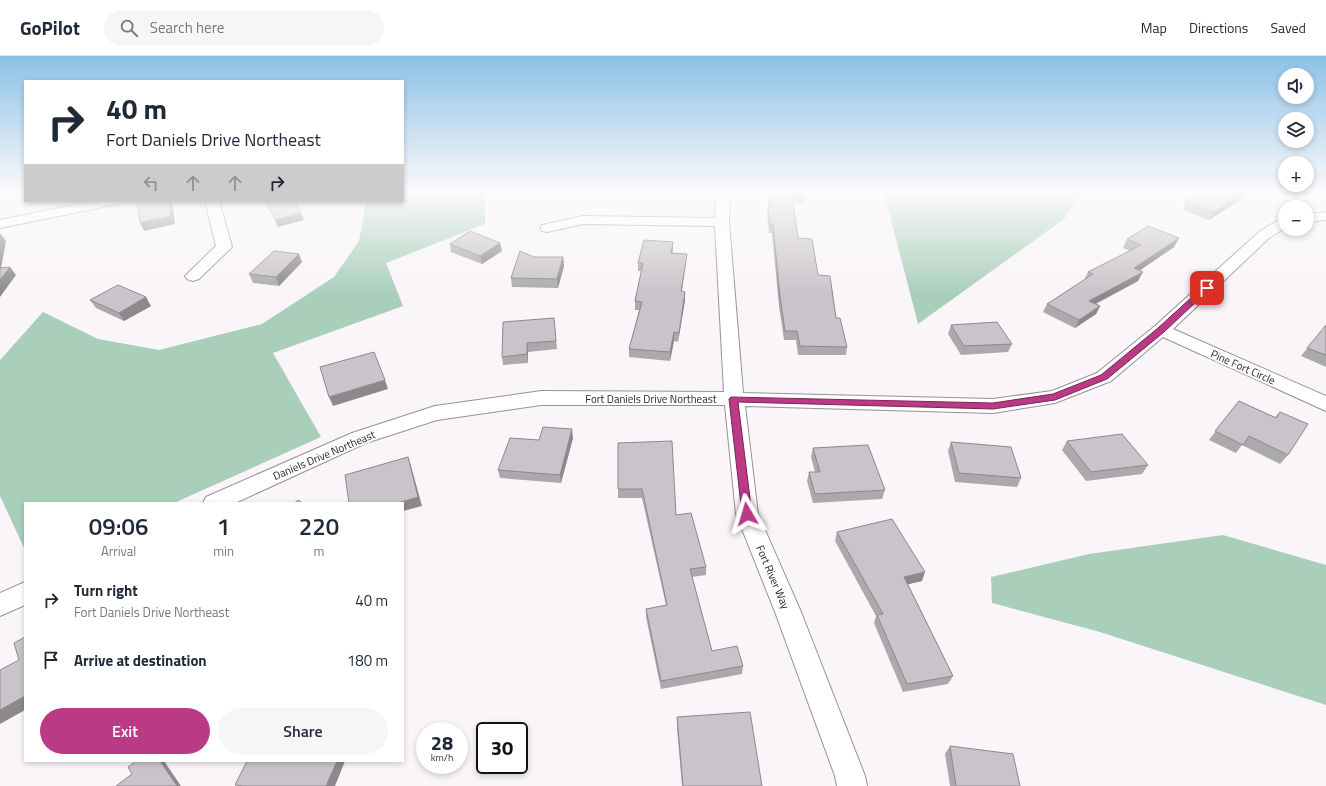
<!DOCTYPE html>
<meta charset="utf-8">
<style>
body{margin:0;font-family:"Titillium Web",sans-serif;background:#f6f6f7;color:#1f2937;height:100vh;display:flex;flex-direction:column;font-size:15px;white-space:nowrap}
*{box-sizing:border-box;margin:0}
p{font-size:13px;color:#747a83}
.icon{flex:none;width:22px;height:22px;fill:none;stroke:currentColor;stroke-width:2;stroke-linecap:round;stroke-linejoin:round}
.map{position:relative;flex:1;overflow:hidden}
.drawer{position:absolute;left:24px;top:446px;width:380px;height:260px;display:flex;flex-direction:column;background:#fff;border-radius:0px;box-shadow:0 2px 6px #0003}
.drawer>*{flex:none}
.hud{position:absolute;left:24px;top:24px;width:380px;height:122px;border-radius:0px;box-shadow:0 2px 6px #0003;background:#fff;color:#1f2937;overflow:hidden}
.buttons{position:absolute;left:1278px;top:12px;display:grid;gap:8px}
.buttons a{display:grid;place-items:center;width:36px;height:36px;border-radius:50%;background:#fff;box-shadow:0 2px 6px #0003;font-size:20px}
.speed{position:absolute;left:416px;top:666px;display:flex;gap:8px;font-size:20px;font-weight:700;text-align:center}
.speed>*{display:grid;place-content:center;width:52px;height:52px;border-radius:50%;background:#fff;box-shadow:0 2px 6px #0003;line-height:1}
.speed small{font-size:10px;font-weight:400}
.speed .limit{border:2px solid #111;border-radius:6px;background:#fff;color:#111}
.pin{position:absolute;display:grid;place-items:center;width:34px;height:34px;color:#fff;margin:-17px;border-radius:8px;box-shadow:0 2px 6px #0006}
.me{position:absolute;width:44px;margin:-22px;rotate:353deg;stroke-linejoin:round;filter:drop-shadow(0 0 3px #0008)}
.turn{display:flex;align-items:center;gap:14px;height:84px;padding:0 16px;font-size:18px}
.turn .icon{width:52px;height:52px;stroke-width:2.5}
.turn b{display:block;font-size:28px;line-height:34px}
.lanes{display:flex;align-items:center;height:38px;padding:0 16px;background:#0003;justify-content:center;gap:20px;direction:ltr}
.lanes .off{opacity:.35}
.eta{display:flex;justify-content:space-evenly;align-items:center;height:68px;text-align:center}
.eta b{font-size:24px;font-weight:600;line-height:28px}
.button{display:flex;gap:8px;margin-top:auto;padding:8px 16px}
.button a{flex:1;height:46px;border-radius:24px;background:#ba3a86;color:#fff;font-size:16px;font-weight:600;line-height:46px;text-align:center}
.button a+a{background:#f6f6f7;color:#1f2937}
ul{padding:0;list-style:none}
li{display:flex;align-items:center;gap:12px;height:60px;padding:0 16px}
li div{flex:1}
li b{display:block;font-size:15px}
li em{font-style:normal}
header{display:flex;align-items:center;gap:24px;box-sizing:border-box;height:56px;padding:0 20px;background:#fff;border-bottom:1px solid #e0e1e3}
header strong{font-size:19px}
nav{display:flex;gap:22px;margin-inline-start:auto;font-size:14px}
.search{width:280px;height:36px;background:#f6f6f7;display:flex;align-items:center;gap:10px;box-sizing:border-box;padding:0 14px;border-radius:22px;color:#747a83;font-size:15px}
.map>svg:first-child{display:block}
</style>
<header>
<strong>GoPilot</strong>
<div class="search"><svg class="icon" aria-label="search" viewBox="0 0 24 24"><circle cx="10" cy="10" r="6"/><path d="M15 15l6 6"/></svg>Search here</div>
<nav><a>Map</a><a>Directions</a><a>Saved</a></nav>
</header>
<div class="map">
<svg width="1326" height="730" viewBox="0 0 1326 730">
<rect width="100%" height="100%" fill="#f9f5f9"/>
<!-- green -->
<g fill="#a9cfbb">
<path d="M407,136h78v32l-99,39 17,43 -130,47 48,84 -147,66h-149v47l-25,-54v-136l43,-48 55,27 61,11 103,-26 72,-47 25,-36 7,-37 10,-3h27v-8z"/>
<path d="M884,136h198l-18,27 -146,105z"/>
<path d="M1223,479l103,30v140l-226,-73 -108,-29 -1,-26 98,-23z"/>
</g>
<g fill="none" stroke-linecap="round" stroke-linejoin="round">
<defs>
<g id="street">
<path d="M716,136h14l-1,30 14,171 250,6 59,-8 45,-18 58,-47 104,-94 21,-13 5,-1v10l-16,10 -96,91 153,67v15l-163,-74 -52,44 -56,22 -62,10 -248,-7 13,108 43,98 64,164 2,10h-30l-2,-10 -60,-164 -39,-98 -11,-109h-184l-104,15 -71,23 -131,60h-32l3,-6 146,-64 83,-27 106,-15 183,1 -9,-166 -132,-2 -36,8 -5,-1 -2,-3 2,-3 41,-9 132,2z"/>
<path d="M93,145h27l-2,3 -5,1 -113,23v-8z"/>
<path d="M205,145h14l13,46 -33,32 -6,2 -6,-2 -2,-3 31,-30z"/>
<path d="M1326,156v8l-19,2v-8z"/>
<path d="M25,526v23l-25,11v-23z"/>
</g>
</defs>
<!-- street casing -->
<use href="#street" stroke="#969296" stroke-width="2"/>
<!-- street -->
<use href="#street" fill="#fff" fill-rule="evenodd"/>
</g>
<!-- wall -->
<g fill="#aca9ad">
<path d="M767,136h37l1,4 -1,7h-11l5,35 20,37 18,43 11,29 -1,8h-48l-2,-15h-12l-5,-34 -7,-73h-3l-2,-20 1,-7h1z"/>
<path d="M1202,136h44l-3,6 -34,22 -27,-11 4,-8z"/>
<path d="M1179,182l-5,9 -35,24 -1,10 -42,23 4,2 -4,8 -21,14 -32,-16 4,-8 37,-24 4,-8 42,-21 -7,-3 4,-9z"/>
<path d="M673,186l-1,11 15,1 -1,8 -4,29 3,9 -7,42 -4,-1 -4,20 -41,-4v-8l10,-39h-4v-9l6,-30h-3v-8z"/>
<path d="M500,187l2,8 -20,13 -31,-12 -1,-8z"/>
<path d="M534,201h29l1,9 -6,22 -46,-1 -1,-9z"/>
<path d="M302,206l-23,24 -26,-3 -4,-9z"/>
<path d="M90,244l61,6 -27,15 -28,-13z"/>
<path d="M554,262l3,31 -29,3v11l-25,2 -1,-8z"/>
<path d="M951,269l61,19 -4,8 -47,3 -13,-21z"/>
<path d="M1326,269v42l-25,-11z"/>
<path d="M1239,345l36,16 5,-5 8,43 -8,9 -38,-19 -6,8 -27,-13z"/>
<path d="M573,382l-12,45 -61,-5 -2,-8 41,-30z"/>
<path d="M1067,385l81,24 -6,9 -56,7 -24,-31z"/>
<path d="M951,386l70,36 -4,9 -62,-5 -7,-31z"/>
<path d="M618,387l58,72 30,52v8l-14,2 20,74 31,15 -1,8 -81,15 -15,-72v-8l20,-4 -24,-107h-24z"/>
<path d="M813,392l72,42 -3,9 -69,4 -6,-22 2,-9h6l-4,-15z"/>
<path d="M837,476l85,49 -14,3 45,92 -5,8 -45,8 -29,-69 2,-7 -41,-75z"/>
<path d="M677,661l85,69h-80l-5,-58z"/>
<path d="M950,690l70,40h-70l-5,-32z"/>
</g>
<!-- shaded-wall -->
<g fill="#8c898d">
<path d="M1245,136h1l-3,6 -34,22 5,-8z"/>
<path d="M169,145h3l3,23 -31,7 -4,-8z"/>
<path d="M301,157l3,7 -26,7 -3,-7z"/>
<path d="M0,177l6,8 -6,33z"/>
<path d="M1179,182l-5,9 -44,30 4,-9z"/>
<path d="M673,186v8l-3,11 1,-8z"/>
<path d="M500,187l2,8 -20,13 -2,-8z"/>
<path d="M299,198l3,8 -23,24 -3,-9z"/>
<path d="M687,198l-1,8 -6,38 1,-9z"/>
<path d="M563,201l1,9 -6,22 -1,-9z"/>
<path d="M10,211l6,8 -16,22v-17z"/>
<path d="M1143,216l-5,9 -53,28 4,-8z"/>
<path d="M685,236v8l-7,42 1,-9z"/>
<path d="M146,241l5,9 -27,15 -5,-8z"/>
<path d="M1100,250l-4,8 -21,14 4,-8z"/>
<path d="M674,276v9l-4,20v-9z"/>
<path d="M527,287l1,9v11l-1,-9z"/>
<path d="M385,324l3,9 -55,17 -4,-9z"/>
<path d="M572,373l1,9 -12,45 -1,-8z"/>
<path d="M408,401l3,9 11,40 -19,5v-8h-5z"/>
<path d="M925,516l-3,9 -21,5 3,-9z"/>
<path d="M25,640v14l-25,14v-14z"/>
<path d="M160,705h4l17,25h-4z"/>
<path d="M337,705h8l-10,25h-9z"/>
</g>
<!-- building -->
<g fill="#c8c4c9" stroke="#8c898d">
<path d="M769,136h35l1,4 -13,-1 6,43 14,1 6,36 12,1 6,42h4l7,29 -47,-1 -3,-15h-12l-5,-34 -7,-72h-3l-2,-19h4z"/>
<path d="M1202,136h43l-31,20 -28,-11z"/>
<path d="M137,145h32l2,15 -31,7z"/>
<path d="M266,145h29l6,12 -26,7z"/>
<path d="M1148,170l31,12 -45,30 9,4 -54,29 11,5 -21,14 -32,-16 46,-30 -5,-2 53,-27 -14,-6z"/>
<path d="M470,175l30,12 -20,13 -30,-12z"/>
<path d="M644,184l29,2 -2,11 16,1 -6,37 4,1 -6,41 -5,-1 -4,20 -41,-3 13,-47 -7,-1 8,-38h-5z"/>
<path d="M274,195l25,3 -23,23 -27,-3z"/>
<path d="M520,195l14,6h29l-6,22 -46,-1z"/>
<path d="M10,211l-10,13v-12z"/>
<path d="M118,229l28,12 -27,16 -29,-13z"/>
<path d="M554,262l2,23 -29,2v11l-25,3 1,-35z"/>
<path d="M997,266l15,22 -48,2 -13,-21z"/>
<path d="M1326,269v30l-19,-7z"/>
<path d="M374,296l11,28 -56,17 -9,-30z"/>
<path d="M1239,345l37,17 4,-6 28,12 -20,31 -39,-19 -6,9 -28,-14z"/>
<path d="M543,371l29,2 -12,46 -62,-5 12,-32 29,2z"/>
<path d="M1122,378l26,31 -57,7 -24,-31z"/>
<path d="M672,385l4,74 15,-2 15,54 -16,2 22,82 25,-5 6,20 -82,15 -15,-72 21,-4 -25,-116h-24v-46z"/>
<path d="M951,386l60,5 10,31 -62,-5z"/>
<path d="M868,389l17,45 -70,4 -6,-22h11l-7,-24z"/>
<path d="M408,401l10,40 -20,6h-49l-4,-28z"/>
<path d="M299,444l2,3h-7z"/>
<path d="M892,463l33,53 -21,5 49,99 -46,8 -30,-69 6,-1 -46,-82z"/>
<path d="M25,581v59l-25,14v-40l19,-10 -5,-17z"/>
<path d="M750,656l12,74h-79l-6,-69z"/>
<path d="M950,690l63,8 7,32h-64z"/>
<path d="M136,705h24l17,25h-61l16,-12 -4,-7z"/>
<path d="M247,705h90l-11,25h-83l-8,-1z"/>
</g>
<!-- sky -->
<linearGradient id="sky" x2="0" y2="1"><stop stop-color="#8bc1e6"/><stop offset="0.57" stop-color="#fcfafc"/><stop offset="1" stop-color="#fcfafc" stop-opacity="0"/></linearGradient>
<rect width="1326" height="238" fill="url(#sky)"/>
<!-- route -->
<path fill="#ba3a86" stroke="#792657" d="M1204,230h6l1,2 -47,44 -57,47 -52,21 -62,9 -255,-7 14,112 -2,3h-7l-1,-3 -13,-115 2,-2 262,6 60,-9 48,-19 57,-47z"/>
<g text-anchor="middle" stroke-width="4" stroke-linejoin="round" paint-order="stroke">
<!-- street labels -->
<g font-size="11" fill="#282728" stroke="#fff">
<text transform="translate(1243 311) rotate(24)" y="4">Pine Fort Circle</text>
<text x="651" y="347">Fort Daniels Drive Northeast</text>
<text transform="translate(324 399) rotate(-23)" y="4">Daniels Drive Northeast</text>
<text transform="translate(773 521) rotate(67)" y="4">Fort River Way</text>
</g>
</g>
</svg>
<div class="buttons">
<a><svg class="icon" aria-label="sound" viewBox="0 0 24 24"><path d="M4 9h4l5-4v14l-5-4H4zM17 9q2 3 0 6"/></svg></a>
<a><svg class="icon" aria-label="layers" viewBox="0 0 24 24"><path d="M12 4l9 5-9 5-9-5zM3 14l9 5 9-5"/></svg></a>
<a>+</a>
<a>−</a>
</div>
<div class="speed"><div>28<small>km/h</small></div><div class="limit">30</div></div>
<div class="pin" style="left:1207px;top:232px;background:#d93025"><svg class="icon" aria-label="arrive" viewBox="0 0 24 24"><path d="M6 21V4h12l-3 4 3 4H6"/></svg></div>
<svg class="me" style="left:747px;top:458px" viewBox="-20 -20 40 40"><path d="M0-17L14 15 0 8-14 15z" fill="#ba3a86" stroke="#fff" stroke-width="4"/></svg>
<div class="hud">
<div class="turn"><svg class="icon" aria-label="right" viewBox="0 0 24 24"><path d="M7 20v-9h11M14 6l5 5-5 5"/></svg><div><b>40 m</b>Fort Daniels Drive Northeast</div></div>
<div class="lanes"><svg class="icon off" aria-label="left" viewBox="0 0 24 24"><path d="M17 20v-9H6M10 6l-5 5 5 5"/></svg><svg class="icon off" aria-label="ahead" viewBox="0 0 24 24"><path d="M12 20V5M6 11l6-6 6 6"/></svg><svg class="icon off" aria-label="ahead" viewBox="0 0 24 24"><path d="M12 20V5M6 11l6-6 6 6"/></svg><svg class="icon" aria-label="right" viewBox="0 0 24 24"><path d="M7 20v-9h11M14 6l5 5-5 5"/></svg></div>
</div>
<section class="drawer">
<div class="eta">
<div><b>09:06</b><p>Arrival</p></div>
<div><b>1</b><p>min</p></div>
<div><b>220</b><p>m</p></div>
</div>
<ul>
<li><svg class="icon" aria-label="right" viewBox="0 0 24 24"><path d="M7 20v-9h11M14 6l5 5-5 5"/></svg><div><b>Turn right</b><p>Fort Daniels Drive Northeast</p></div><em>40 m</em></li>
<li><svg class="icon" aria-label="arrive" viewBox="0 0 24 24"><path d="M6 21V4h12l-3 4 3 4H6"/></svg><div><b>Arrive at destination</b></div><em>180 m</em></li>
</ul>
<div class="button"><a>Exit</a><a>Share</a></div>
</section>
</div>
